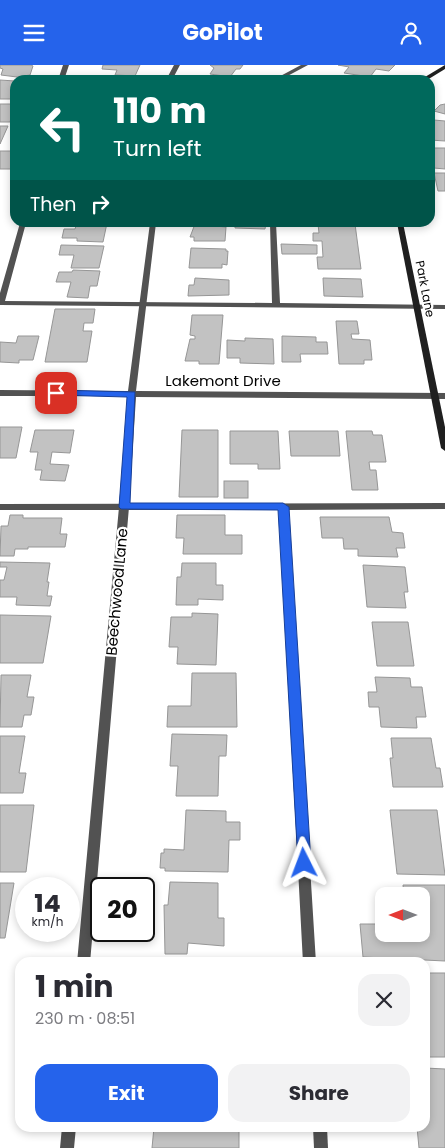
<!DOCTYPE html>
<meta charset="utf-8">
<style>
body{margin:0;font-family:Poppins,sans-serif;background:#f2f2f3;color:#2b2b33;height:100vh;display:flex;flex-direction:column;font-size:19px;white-space:nowrap}
*{box-sizing:border-box;margin:0}
p{font-size:16px;color:#7c7c81}
.icon{flex:none;width:28px;height:28px;fill:none;stroke:currentColor;stroke-width:2;stroke-linecap:round;stroke-linejoin:round}
.map{position:relative;flex:1;overflow:hidden}
.details{position:absolute;left:15px;top:892px;width:415px;height:175px;display:flex;flex-direction:column;background:#fff;border-radius:15px;box-shadow:0 2px 8px #0003}
.details>*{flex:none}
.banner{position:absolute;left:10px;top:10px;width:425px;height:152px;border-radius:15px;box-shadow:0 2px 8px #0003;background:#00695c;color:#fff;overflow:hidden}
.needle{width:32px;rotate:270deg}
.controls{position:absolute;left:375px;top:822px;display:grid;gap:10px}
.controls a{display:grid;place-items:center;width:55px;height:55px;border-radius:10px;background:#fff;box-shadow:0 2px 8px #0003;font-size:25px}
.speed{position:absolute;left:15px;top:812px;display:flex;gap:10px;font-size:25px;font-weight:700;text-align:center}
.speed>*{display:grid;place-content:center;width:65px;height:65px;border-radius:50%;background:#fff;box-shadow:0 2px 8px #0003;line-height:1}
.speed small{font-size:12px;font-weight:400}
.speed .limit{border:2px solid #111;border-radius:8px;background:#fff;color:#111}
.pin{position:absolute;display:grid;place-items:center;width:42px;height:42px;color:#fff;margin:-21px;border-radius:10px;box-shadow:0 2px 8px #0006}
.me{position:absolute;width:55px;margin:-28px;rotate:357deg;stroke-linejoin:round;filter:drop-shadow(0 0 4px #0008)}
.turn{display:flex;align-items:center;gap:18px;height:105px;padding:0 20px;font-size:22px}
.turn .icon{width:65px;height:65px;stroke-width:2.5}
.turn b{display:block;font-size:35px;line-height:42px}
.then{display:flex;align-items:center;height:48px;padding:0 20px;background:#0003;gap:10px;font-size:19px}
.round{display:grid;place-items:center;flex:none;width:52px;height:52px;border-radius:15px;background:#f2f2f3}
.head{display:flex;align-items:center;justify-content:space-between;height:85px;padding:0 20px}
h1{font-size:30px;font-weight:700;line-height:38px}
.cta{display:flex;gap:10px;margin-top:auto;padding:10px 20px}
.cta a{flex:1;height:58px;border-radius:15px;background:#2563eb;color:#fff;font-size:20px;font-weight:700;line-height:58px;text-align:center}
.cta a+a{background:#f2f2f3;color:#2b2b33}
header{display:flex;justify-content:space-between;align-items:center;height:65px;padding:0 20px;background:#2563eb;color:#fff;font-size:22px;font-weight:700}
.map>svg:first-child{display:block}
</style>
<header><svg class="icon" aria-label="menu" viewBox="0 0 24 24"><path d="M4 6h16M4 12h16M4 18h16"/></svg>GoPilot<svg class="icon" aria-label="person" viewBox="0 0 24 24"><circle cx="12" cy="8" r="4"/><path d="M4 21q1-7 8-7t8 7"/></svg></header>
<div class="map">
<svg width="445" height="1083" viewBox="0 0 445 1083">
<rect width="100%" height="100%" fill="#fff"/>
<!-- building -->
<g fill="#c2c2c2" stroke="#969696">
<path d="M0,0h31l2,1 -3,9 -13,2 -16,-2 2,-6 -3,-1z"/>
<path d="M103,0h37l-5,11 -20,-1 2,-5 -15,-1z"/>
<path d="M210,0h33l-3,4h-4l-6,8 -20,-3 4,-6z"/>
<path d="M338,0h57l-6,6 -13,-2 -6,8 -26,-4 5,-6z"/>
<path d="M0,15l15,1v15h-3l-1,3h-11z"/>
<path d="M0,39h15l-5,18h-10z"/>
<path d="M445,39v10l-11,-3 6,-6z"/>
<path d="M434,55l11,1v20l-15,-1z"/>
<path d="M0,61h8l-8,18z"/>
<path d="M432,83h13v21l-11,-1z"/>
<path d="M0,86h15l-4,18h-11z"/>
<path d="M434,108h11v18h-7z"/>
<path d="M77,158h30l-4,19 -26,-1v-3h-15l2,-9h11z"/>
<path d="M235,158h31l-1,6 -30,-1z"/>
<path d="M195,159l31,3 -1,14h-31v-4h-4z"/>
<path d="M318,159h37l6,45h-43l-1,-12h6l-1,-16h-9v-8h6z"/>
<path d="M281,179l36,1v9h-35z"/>
<path d="M61,180l43,1 -5,22h-28l3,-13h-15z"/>
<path d="M191,183l35,1v2h2l-1,14 -5,-1v4h-33z"/>
<path d="M73,205l27,1 -3,15h-7l-2,12 -21,-1 4,-15h-15l3,-10h13z"/>
<path d="M195,213l34,2v15l-41,1 1,-11h5z"/>
<path d="M323,213l38,1 2,18 -39,-1z"/>
<path d="M55,244h40l-2,14h-9l-1,8h9l-5,31h-42z"/>
<path d="M192,250h31l-4,49h-20v-3h-14l5,-22h5v-3l-5,-1z"/>
<path d="M336,256h21l2,13h-8l1,5 18,1 2,20h-8v4h-25z"/>
<path d="M18,271h21l-6,24h-14v3l-19,-1v-20l16,1z"/>
<path d="M282,271l34,1v5h11l1,12h-28l1,8h-19z"/>
<path d="M245,273l28,1 1,25 -34,-1v-5h-13v-18l18,1z"/>
<path d="M0,362h22l-6,31h-16z"/>
<path d="M35,365h39l-4,23 -18,-1 -2,12 19,1 -4,16 -25,-1 2,-10h-7l3,-18h-8z"/>
<path d="M182,365h36v67h-39z"/>
<path d="M230,366h48l2,38h-22v-5h-28z"/>
<path d="M289,366h49l2,25h-49z"/>
<path d="M346,366h26l1,4h9l4,27h-17l1,8h6l2,20h-26z"/>
<rect x="224" y="416" width="24" height="17"/>
<path d="M10,450h13v3h39l-2,16h7l-2,13h-37v2h-13l-1,7h-14l1,-30h7z"/>
<path d="M177,450h48v20h17v19h-59l1,-16h-8z"/>
<path d="M320,452h69l3,15 11,1 2,15h-9l2,9 -40,-1v-7h-14l-1,-11h-21z"/>
<path d="M0,497l50,1 -3,19h2l-2,14h5l-2,10 -34,-1 1,-8h-17v-17h4l3,-13h-7z"/>
<path d="M182,498h34v22h7v15l-25,-1v6h-22l1,-28h4z"/>
<path d="M363,500l42,2 3,25h-4l2,16 -39,-1z"/>
<path d="M192,548l26,1 -2,51 -39,-1 1,-17h-9l2,-30h21z"/>
<path d="M0,550l51,1 -8,47h-43z"/>
<path d="M372,557h36l6,44h-37z"/>
<path d="M192,608h44l1,54h-70l1,-21h23z"/>
<path d="M1,610h30l-4,22h7l-3,18h-7l-2,12h-22z"/>
<path d="M375,612l35,1 1,9h11l4,30h-10l1,11 -36,-1 -2,-20h-10l-1,-15h9z"/>
<path d="M172,669l55,1 -1,21h-7l-1,40h-42l2,-30h-8z"/>
<path d="M0,671h25l-6,37h7l-3,20h-23z"/>
<path d="M391,673h40l5,30h4l3,19h-50l-3,-29h3z"/>
<path d="M0,740h34l-8,67h-26z"/>
<path d="M186,745l40,1v11h14v18h-11l-1,32 -63,-1v-3h-5l1,-15h3v-4l20,1z"/>
<path d="M390,745h47l8,65 -48,-1z"/>
<path d="M170,817l48,1v35h6v28l-36,-3 -1,11h-22l-1,-49h4z"/>
<path d="M0,818h14l-9,55h-5z"/>
<path d="M403,820h42v76l-82,-4 -3,-33h24v10h37v-38h-17z"/>
<rect x="425" y="908" width="20" height="84"/>
<path d="M425,1003l20,1v79h-26l-2,-21h8z"/>
<path d="M154,1062h85v21h-87z"/>
</g>
<g fill="none" stroke-linecap="round" stroke-linejoin="round">
<!-- lane -->
<g fill="#525252" fill-rule="evenodd">
<path d="M63,0h6l-5,15h-6z"/>
<path d="M301,0h7l-28,15h-7z"/>
<path d="M20,158h6l-21,78 267,2 -2,-80h6l4,80 165,2v4l-445,-4v-12z"/>
<path d="M445,438v6l-157,1 28,453h-13l-24,-453h-279v-6z"/>
<path d="M313,1062h14l1,21h-14z"/>
</g>
<!-- street -->
<g fill="#525252" fill-rule="evenodd">
<path d="M174,0h6l-8,15h-6z"/>
<path d="M150,158h6l-20,168 309,2v6l-309,-2 -7,110 -39,456h-13l42,-456 9,-111h-128v-6l128,1z"/>
<path d="M62,1062h14l-2,21h-14z"/>
</g>
<!-- secondary -->
<g fill="#1f1f1f" fill-rule="evenodd">
<path d="M445,0v4l-18,11h-7z"/>
<path d="M397,158h6l42,204v24l-4,-3z"/>
</g>
</g>
<!-- route -->
<path fill="#2563eb" stroke="#184099" d="M56,325l79,2 -5,111h153l6,4 22,356 -2,5 -5,2 -4,-2 -2,-5 -20,-353 -157,-1 -2,-2 8,-110 -74,-2 -1,-2z"/>
<g text-anchor="middle" stroke-width="4.5" stroke-linejoin="round" paint-order="stroke">
<!-- far-street labels -->
<g font-size="12" fill="#000" stroke="#fff">
<text transform="translate(425 224) rotate(79)" y="4">Park Lane</text>
</g>
<!-- street labels -->
<g font-size="15" fill="#000" stroke="#fff">
<text x="223" y="321">Lakemont Drive</text>
<text transform="translate(117 527) rotate(-85)" y="5">Beechwood Lane</text>
</g>
</g>
</svg>
<div class="controls">
<a><svg class="needle" viewBox="-14 -14 28 28"><path d="M0-13l5 13h-10z" fill="#e53935"/><path d="M0 13l5-13h-10z" fill="#7c7c81"/></svg></a>
</div>
<div class="speed"><div>14<small>km/h</small></div><div class="limit">20</div></div>
<div class="pin" style="left:56px;top:328px;background:#d93025"><svg class="icon" aria-label="arrive" viewBox="0 0 24 24"><path d="M6 21V4h12l-3 4 3 4H6"/></svg></div>
<svg class="me" style="left:304px;top:798px" viewBox="-20 -20 40 40"><path d="M0-17L14 15 0 8-14 15z" fill="#2563eb" stroke="#fff" stroke-width="4"/></svg>
<div class="banner">
<div class="turn"><svg class="icon" aria-label="left" viewBox="0 0 24 24"><path d="M17 20v-9H6M10 6l-5 5 5 5"/></svg><div><b>110 m</b>Turn left</div></div>
<div class="then">Then<svg class="icon" aria-label="right" viewBox="0 0 24 24"><path d="M7 20v-9h11M14 6l5 5-5 5"/></svg></div>
</div>
<section class="details">
<div class="head"><div><h1>1 min</h1><p>230 m · 08:51</p></div><a class="round"><svg class="icon" aria-label="close" viewBox="0 0 24 24"><path d="M6 6l12 12M18 6L6 18"/></svg></a></div>
<div class="cta"><a>Exit</a><a>Share</a></div>
</section>
</div>
